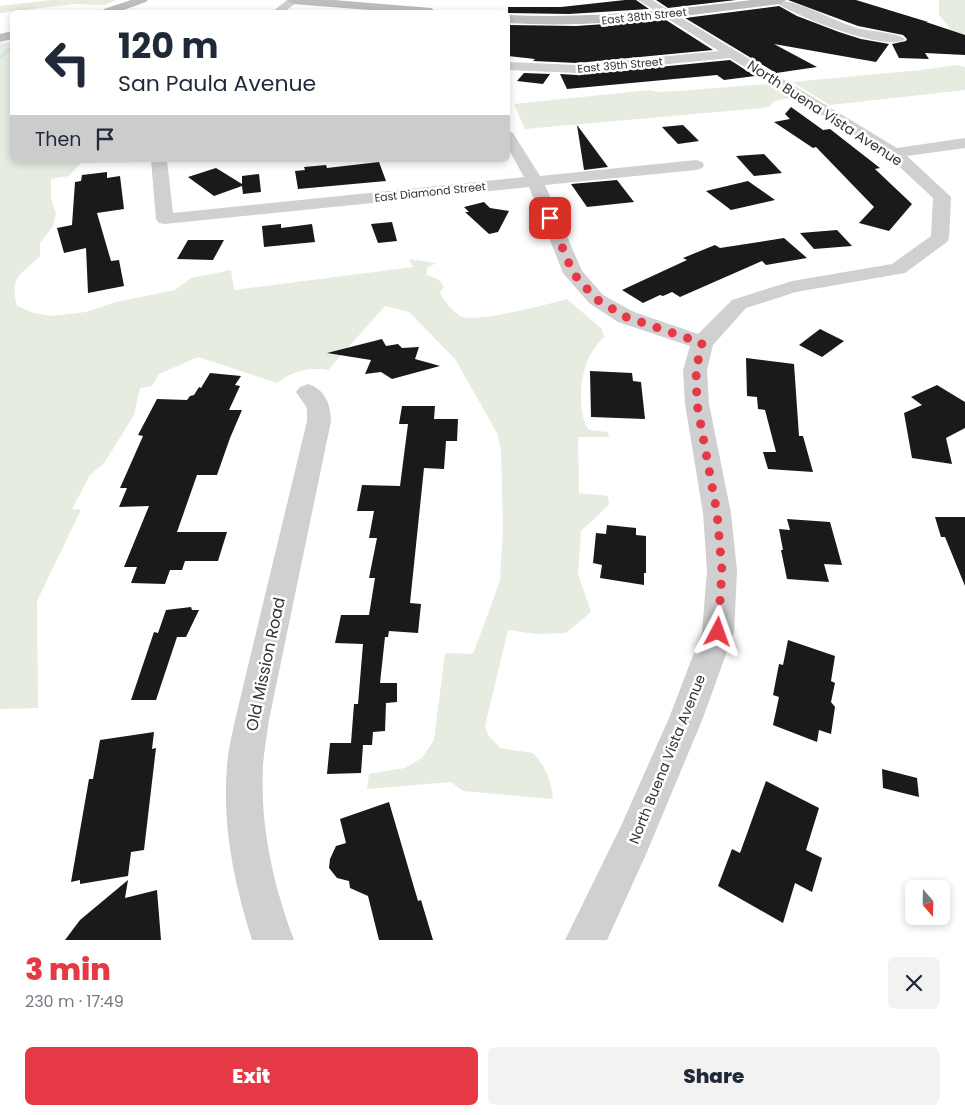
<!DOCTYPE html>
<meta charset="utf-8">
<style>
body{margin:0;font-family:Poppins,sans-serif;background:#f2f2f3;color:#1f2937;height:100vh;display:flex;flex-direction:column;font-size:19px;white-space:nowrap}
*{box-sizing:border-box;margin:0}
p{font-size:16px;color:#747a83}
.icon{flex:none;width:28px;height:28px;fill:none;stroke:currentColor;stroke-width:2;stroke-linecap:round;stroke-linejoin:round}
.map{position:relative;height:940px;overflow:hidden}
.drawer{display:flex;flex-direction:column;background:#fff;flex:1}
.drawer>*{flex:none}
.hud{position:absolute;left:10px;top:10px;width:500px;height:152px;border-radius:8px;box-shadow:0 2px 8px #0003;background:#fff;color:#1f2937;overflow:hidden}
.needle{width:32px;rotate:160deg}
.fabs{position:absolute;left:905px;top:880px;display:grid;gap:10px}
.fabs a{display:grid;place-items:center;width:45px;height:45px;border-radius:8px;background:#fff;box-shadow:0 2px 8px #0003;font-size:25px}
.pin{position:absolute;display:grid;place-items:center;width:42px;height:42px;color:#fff;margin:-21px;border-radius:10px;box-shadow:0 2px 8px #0006}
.me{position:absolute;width:55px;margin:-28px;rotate:4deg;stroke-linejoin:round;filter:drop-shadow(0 0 4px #0008)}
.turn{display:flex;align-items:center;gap:18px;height:105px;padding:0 25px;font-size:22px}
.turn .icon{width:65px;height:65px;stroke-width:2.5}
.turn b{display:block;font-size:35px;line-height:42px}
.then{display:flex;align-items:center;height:48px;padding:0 25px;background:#0003;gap:10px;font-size:19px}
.round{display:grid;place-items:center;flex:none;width:52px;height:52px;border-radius:8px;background:#f2f2f3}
.head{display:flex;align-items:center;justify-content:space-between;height:85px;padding:0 25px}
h1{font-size:30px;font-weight:800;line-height:38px;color:#e63946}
.button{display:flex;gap:10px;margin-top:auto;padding:10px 25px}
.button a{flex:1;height:58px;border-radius:8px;background:#e63946;color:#fff;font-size:20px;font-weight:800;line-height:58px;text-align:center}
.button a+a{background:#f2f2f3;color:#1f2937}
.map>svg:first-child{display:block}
</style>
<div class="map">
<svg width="965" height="940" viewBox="0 0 965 940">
<rect width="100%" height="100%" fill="#fff"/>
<!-- green -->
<g fill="#e6ecdf">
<path d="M50,0h67l-12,5 -32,-1 -73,9v-7z"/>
<path d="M939,0h26v41l-18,-11 4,-1 -12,-14z"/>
<path d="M12,42v118h127v2l-58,1 -12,13 -18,3v20l5,14 -3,13 -13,17v13c-19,20 -31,19 -23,50l16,7 19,3 34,-4 30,-10 59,-12 16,-12 40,-8 3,20 179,-23 -4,-8 27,4 -9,5v7l11,4 6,8 -4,5c3,8 12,19 20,24 13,8 89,-12 107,-17l35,30 2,8c-4,4 -9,9 -12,15 -12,17 -16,61 -3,78l19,2 1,5h-31l1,56 29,3 1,9 -28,26 -3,43 13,38 -25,21 -30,1 -28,-4 -23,96 3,9 12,13 33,5c13,14 18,27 20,46l-90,-8 -12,-9 -84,7 2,-15 36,-6 17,-10 12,-18 11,-87 28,1 27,-73 3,-52 -2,-80 -4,-16 -42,-74 -46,-47 -24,-6 -57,64c-20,-3 -35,1 -51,13l-79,-26 -39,17 -7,12 -12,2 -6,27 -30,48 -14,12 -18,34 9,1 -44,91 1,107 -38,1v-666z"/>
<path d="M957,65l8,2v23l-135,15 -38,-23 129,-12z"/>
<path d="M767,84l23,14 -16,3 -5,6 -7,1 -237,21 -11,-25 136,-14 10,2 18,-1z"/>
</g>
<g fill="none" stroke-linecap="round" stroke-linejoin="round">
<!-- stream -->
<path fill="#cfe2ee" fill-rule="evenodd" d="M11,47h1v2l-12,10v-3z"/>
</g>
<!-- building -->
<g fill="#1a1a1a">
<path d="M625,0h11l13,9 -80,5 -61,-1v-6h53z"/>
<path d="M656,0h80l-68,8z"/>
<path d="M788,0h68l72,22h-2l39,13v20l-40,-2 4,6 -30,-1 -7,-14 14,-3 1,-2 -4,-4 -45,-9z"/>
<path d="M779,6l18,10 42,16 22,7 28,5 -13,18 -102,-18 43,23 -41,6 -91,-55z"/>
<path d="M666,20l47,30 -136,13 -44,-2 2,-2 -27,-3v-31l68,1z"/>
<path d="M730,60l25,16 -31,4 -7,-5 -150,14 -7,-15 17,1z"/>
<path d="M524,73l26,1 -7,10 -26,-3z"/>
<path d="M791,107l32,23 7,-1 50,39 -5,1 37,35 -23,27 -30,-8 15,-16 -58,-60 -3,1 -39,-26 16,-3 -5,-5z"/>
<path d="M577,125l31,42 -24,3z"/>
<path d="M683,125l16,16 -21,3 -16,-17z"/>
<path d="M764,154l18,19 -28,3 -18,-20z"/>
<path d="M379,162l7,19 -88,8 -3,-18 10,-1 -1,-3 22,-2 1,3z"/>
<path d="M216,168l26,16v-8l17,-2 2,18 -18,2 -1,-8 -28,10 -26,-19z"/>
<path d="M107,172v6l13,-2 4,33 -27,4 14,48 8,-1 5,26 -36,7 -2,-45 -22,5 -7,-25 15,-3 3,-43 6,-1 1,-6z"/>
<path d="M617,180l17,22 -47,5 -16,-23z"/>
<path d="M748,181l27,19 -44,10 -25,-19z"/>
<path d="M484,202l6,6 19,3 -11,21 -9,2 -24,-22h4l-5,-5z"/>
<path d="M392,222l5,19 -19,2 -7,-19z"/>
<path d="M281,224v4l31,-4 3,18 -51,5 -2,-21z"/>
<path d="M837,230l15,16 -38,3 -14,-16z"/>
<path d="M784,238l23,20 -41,7 -4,-4 -82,36 -8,-5 -9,4 -3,-1 -17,8 -21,-13 65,-30 -4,-2 32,-13 5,3z"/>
<path d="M188,240h36l-11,20 -36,-1z"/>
<path d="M820,329l24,12 -22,16 -23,-12z"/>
<path d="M382,339l4,7 12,-2 4,4 17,-1 -4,12 25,7 -48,13 -11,-7 -16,2 6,-14 -44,-7z"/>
<path d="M746,358l48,6 5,72h4l10,36 -45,-3 -5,-17h13l-11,-42 -7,-1 -1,-12 -10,-1z"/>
<path d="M590,371l42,2 1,8 8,1 4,37 -54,-2z"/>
<path d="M210,373l31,3 -6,9 5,1 -11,24h13l-12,28 -13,37h-20l-20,57h50l-9,29h-33l-3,9h-12l-5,14 -34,-1 6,-16h-13l25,-61 -30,1 8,-19h-7l23,-52 -5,-1 19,-36 30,1 3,-4 4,-1 5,-8 2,1z"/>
<path d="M937,385l28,17v26l-19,10 6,26 -40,-6 -8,-45 18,-8 -11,-8z"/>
<path d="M402,406h33l-1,13h24l-1,22h-11l-2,28 -20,-1 -14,135 11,1 -3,29 -29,-2 -1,6h-3l-5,46h17v19l-11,1 -1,28 -12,1 -1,13h-9l-2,28 -34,1 3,-31h21l3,-39h4l5,-60 -28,-1 6,-28h28l6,-37h-6l8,-40h-8l5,-27h-17l5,-26 38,1 8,-62h-9z"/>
<path d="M935,517h30v69l-20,-49h-4z"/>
<path d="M787,519l43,3 12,43 -18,-1 5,18 -42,-3 -6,-29h2l-4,-21 11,1z"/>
<path d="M607,525l29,3v7l10,1v37h-2v12l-44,-7 2,-13 -9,-2 3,-30 10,1z"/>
<path d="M191,607l1,3h7l-13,27h-9l-21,63h-25l23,-68 4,1 8,-23z"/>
<path d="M788,640l47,16 -4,25 4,2 -4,19 4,5 -4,27 -12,-4 -2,12 -44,-17 6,-28 -6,-2 6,-31 4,1z"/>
<path d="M154,732l-2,17 4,-1 -12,102 -13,2 -3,24 -48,8v-4l-9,2 18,-103h4l7,-39z"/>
<path d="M882,769l35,9 2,19 -36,-9z"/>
<path d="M766,781l53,27 -13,42 16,8 -10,34 -17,-9 -12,40 -65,-37 14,-37 8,4z"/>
<path d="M389,802l29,99 3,-1 12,40h-54l-11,-44 -18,-8 -1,-7 -12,-3 -8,-10 1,-9 6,-13 10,-3 -6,-24z"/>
<path d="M128,880l-3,18 32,-8 4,50h-96l15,-20z"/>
</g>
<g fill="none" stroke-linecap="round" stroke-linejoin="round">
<!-- street -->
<g fill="#d0d0d0" fill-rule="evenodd">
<path d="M287,0h13l-16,12h-12z"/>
<path d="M638,0h14l245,148 68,-10v10l-58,8 44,41 -2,41 -2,4 -42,31 -109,19 -50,16 -33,37 -6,25 2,34 22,109 6,58 -3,61 -31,86 -56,134 -40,88h-42l56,-114 48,-108 33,-86 5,-61 -4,-58 -18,-109 -2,-34 7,-24 -72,-24 -29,-19 -26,-30 -34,-86 -364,37 -6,-1 -3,-4 -5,-59h16l6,53 351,-36 -16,-29v-17l5,2 27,43 156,-16 6,2 2,3 -2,3 -6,2 -151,15 37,86 21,24 31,17 64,22 34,-34 60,-19 100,-17 39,-28 2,-38 -45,-42 -158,-98 -153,15 -69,-3v-8l69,3 142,-14z"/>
<path d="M773,0c28,0 57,20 84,28 10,3 43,5 48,11 -13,15 -118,-25 -132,-39z"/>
<path d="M308,384c17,5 23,21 23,37l-62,299c-2,15 -5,31 -6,46 -3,60 10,118 31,174h-42c-18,-57 -30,-114 -25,-174 1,-16 5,-31 8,-46l72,-299v-13l-11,-16 4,-5z"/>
</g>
<!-- secondary -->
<g fill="#bdbdbd" fill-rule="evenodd">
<path d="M131,0h17l-2,2 -28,10h-16l2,-3z"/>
<path d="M287,0h47l97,8 6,4h-42l-102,-8z"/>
<path d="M752,0h34l-6,4c-90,11 -181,25 -272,19v-8c82,4 162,-5 244,-15z"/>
<path d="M12,31v8l-12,3v-8z"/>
</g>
</g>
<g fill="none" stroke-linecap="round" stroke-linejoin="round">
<!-- route -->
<path stroke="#e63946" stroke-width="9" stroke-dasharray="0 16.2" d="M550,218l23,55 23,26 30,18 76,26 -6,27 1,34 20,109 5,58 -4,61"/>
</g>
<g text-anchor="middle" stroke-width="5" stroke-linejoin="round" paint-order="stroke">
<!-- far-street labels -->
<g font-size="11" fill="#333" stroke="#fff">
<text transform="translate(644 16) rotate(-6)" y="4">East 38th Street</text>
<text transform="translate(620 65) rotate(-5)" y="4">East 39th Street</text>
<text transform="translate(430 192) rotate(-6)" y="4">East Diamond Street</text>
</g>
<!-- street labels -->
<g font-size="14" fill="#333" stroke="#fff">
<text transform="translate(825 113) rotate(33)" y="5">North Buena Vista Avenue</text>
<text transform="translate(667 759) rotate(-68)" y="5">North Buena Vista Avenue</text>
</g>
<!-- near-street labels -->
<g font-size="16" fill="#333" stroke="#fff">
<text transform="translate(265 664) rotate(-78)" y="6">Old Mission Road</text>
</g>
</g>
</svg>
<div class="fabs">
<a><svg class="needle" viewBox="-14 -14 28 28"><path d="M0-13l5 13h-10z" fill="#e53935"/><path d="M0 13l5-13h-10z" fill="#747a83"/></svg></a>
</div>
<div class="pin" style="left:550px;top:218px;background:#d93025"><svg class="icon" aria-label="arrive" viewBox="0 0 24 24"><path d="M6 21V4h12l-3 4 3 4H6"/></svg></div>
<svg class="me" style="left:718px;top:632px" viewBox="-20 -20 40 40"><path d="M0-17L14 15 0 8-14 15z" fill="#e63946" stroke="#fff" stroke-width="4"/></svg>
<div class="hud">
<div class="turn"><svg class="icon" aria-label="left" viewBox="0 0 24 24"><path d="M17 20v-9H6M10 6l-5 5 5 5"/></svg><div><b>120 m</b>San Paula Avenue</div></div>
<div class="then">Then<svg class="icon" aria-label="arrive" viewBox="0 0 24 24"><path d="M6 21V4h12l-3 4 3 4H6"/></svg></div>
</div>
</div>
<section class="drawer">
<div class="head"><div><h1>3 min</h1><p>230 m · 17:49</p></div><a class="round"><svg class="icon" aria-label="close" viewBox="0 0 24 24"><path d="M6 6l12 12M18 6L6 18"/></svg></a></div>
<div class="button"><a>Exit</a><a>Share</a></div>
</section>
